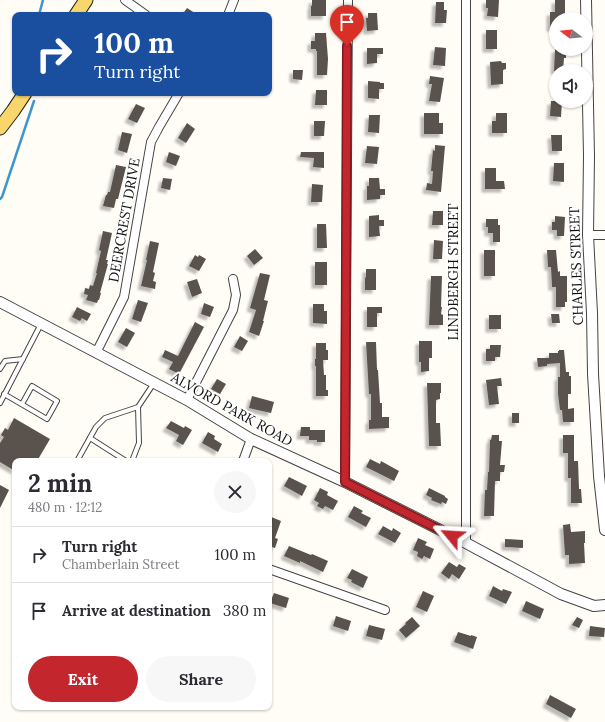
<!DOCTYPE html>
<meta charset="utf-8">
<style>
body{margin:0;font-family:Lora,serif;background:#f7f7f7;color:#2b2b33;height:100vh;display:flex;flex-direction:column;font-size:15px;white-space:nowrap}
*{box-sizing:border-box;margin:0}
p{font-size:13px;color:#7c7c81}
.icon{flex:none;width:22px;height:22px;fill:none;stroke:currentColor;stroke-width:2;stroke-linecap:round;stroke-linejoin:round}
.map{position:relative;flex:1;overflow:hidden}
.panel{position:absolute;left:12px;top:458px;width:260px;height:252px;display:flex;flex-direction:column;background:#fff;border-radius:8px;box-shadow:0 1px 3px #0004}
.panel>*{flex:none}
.hud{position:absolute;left:12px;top:12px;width:260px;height:84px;border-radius:8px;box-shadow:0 1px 3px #0004;background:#1a4fa0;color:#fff;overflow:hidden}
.needle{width:26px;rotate:286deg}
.fabs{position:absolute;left:549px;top:12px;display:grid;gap:8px}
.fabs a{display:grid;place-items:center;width:44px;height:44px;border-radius:50%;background:#fff;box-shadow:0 1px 3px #0004;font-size:20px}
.pin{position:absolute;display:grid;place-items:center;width:34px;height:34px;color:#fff;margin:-41px -17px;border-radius:50% 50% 50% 0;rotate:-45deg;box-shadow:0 0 4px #0007}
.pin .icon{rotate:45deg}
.me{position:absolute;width:44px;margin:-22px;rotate:297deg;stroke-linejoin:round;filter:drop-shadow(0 0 3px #0008)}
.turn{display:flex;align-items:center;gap:14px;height:84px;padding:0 16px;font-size:18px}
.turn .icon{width:52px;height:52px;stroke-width:2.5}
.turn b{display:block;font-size:28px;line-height:34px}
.round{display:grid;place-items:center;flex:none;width:42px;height:42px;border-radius:21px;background:#f7f7f7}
.summary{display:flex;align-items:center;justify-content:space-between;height:68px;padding:0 16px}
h1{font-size:24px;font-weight:700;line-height:30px}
.action{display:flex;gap:8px;margin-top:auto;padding:8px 16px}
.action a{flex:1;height:46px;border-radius:24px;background:#c4262e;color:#fff;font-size:16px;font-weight:700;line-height:46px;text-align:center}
.action a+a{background:#f7f7f7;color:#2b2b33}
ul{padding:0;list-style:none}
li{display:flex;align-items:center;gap:12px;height:56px;padding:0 16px;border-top:1px solid #e1e1e2}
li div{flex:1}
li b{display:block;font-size:15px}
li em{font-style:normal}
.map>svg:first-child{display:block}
</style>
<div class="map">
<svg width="605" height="722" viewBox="0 0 605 722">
<defs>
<filter id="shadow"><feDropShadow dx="-3.5" dy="3.5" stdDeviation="1" flood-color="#0004"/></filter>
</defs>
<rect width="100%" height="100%" fill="#fffdf5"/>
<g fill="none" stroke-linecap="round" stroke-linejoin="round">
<!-- stream -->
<g stroke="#3f96cf" stroke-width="2.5">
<path d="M39,15l4,-15"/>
<path d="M0,199l2,-2 32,-96"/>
</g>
</g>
<!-- building -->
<g fill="#5a524d" filter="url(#shadow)">
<path d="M312,0h14v16h-15v-10h1z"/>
<path d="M486,0h13l-1,17 -11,-1 1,-8h-2z"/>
<path d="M555,0h10v19h-9v9h-6v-16h5z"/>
<path d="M436,2h8v8h3l-1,13h-11z"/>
<path d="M187,8l11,7h-16z"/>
<path d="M368,13h9l1,17 -11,1 -1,-13h2z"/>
<rect x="486" y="30" width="11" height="19"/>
<path d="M315,33h11l2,26 -1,16h-10v-24h-1v-2h-5v-8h4z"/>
<path d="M435,47l11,1 -1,18 -12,-1z"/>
<path d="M367,48h16v6h-6v9l-10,1z"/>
<path d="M555,49h11v9h-2l-1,13h-9z"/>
<path d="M501,61l1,2h4v6l-3,1v14l-12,1 -1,-23z"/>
<path d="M293,70h10l-1,10 -9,-1z"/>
<path d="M430,76l14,2 -4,24 -11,-1 3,-17h-3z"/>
<path d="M368,81l12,1v1h4v6h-5v10l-11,-1z"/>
<path d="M316,90h11v15h-12z"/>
<path d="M551,101h11l-1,16 -11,-1z"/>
<path d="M136,104l9,4 -8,15 -9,-4z"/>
<path d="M424,113h15v10h4v11h-19z"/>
<path d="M496,113h11v20h-15v-12h4z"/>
<path d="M369,115h11l-1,18 -11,-1z"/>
<path d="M314,121h11l-1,15h-10z"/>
<path d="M187,123l8,6 -9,14 -8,-5z"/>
<path d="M122,132l10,2 -5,19 -9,-3z"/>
<path d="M551,135h11v16h-10z"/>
<path d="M435,145l10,1 -4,46 -15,-2 1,-7 5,1 1,-13h-2l2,-21 2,1z"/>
<path d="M367,146l12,1 -2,17 -12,-1z"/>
<path d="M169,152l11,4 -4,10 -10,-4z"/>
<path d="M301,152h23v16l-11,-1 1,-9 -14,-1z"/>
<path d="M554,163h10v19l-11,-1z"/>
<path d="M116,165l10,2 -8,32h-2l-2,9 -11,-2 3,-11h1l1,-3h2z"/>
<path d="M485,168h11v13h8l1,8h-20z"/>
<path d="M163,178l9,1 -2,11 -9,-2z"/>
<path d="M369,178h10l1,11h5v6h-5v4l-13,1v-14h2z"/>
<path d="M312,184l11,1 -1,17h-11z"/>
<path d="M433,211h10v14h-11z"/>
<path d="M379,215v5h5v6h-5l1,10 -11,1v-21z"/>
<path d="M555,216l10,1 -1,19h-7v-6h-5v-8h3z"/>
<path d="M486,219h12v6h2v17h-7v-9h-5v-6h-2z"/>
<path d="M317,224h9l1,24h-10z"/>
<path d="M103,231l9,2 -6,27h2l-1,4h1l-8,29h1l-2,7h-1l-1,3 -11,-3 2,-5 -4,-1 1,-6 4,1 1,-4 3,1 4,-13h-1l5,-22 -2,-1z"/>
<path d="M434,240l9,1 -1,18h-9z"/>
<path d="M150,241l9,2 -6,29 2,1 -2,8 3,1 -1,7 -14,-3 6,-26h-1z"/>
<path d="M255,249l8,9 -9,7 -7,-9z"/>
<rect x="484" y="250" width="11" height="26"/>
<path d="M547,250h9l2,22 2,-1v5h7v26h-2v5h-9v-20h-4l-1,-20h-3z"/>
<path d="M195,255l3,2 1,-2 7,4 -7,12 -10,-5z"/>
<rect x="315" y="262" width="12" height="23"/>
<path d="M366,269h10v21h-11v-12l1,-1z"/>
<path d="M260,273l10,2 -6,25 4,1 -5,20h1l-5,15 -10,-4 7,-22 -6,-2z"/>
<path d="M431,276h11l-1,31h1l-1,7 2,1v10h-14z"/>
<path d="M197,279l5,14 -10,4 -5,-15z"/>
<path d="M138,300l10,3 -7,19 -9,-3z"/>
<path d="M204,303l10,4 -4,10 -9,-3z"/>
<path d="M313,304h11v7h3v13l-14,-1z"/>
<path d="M77,307l14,7 -4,7 -5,-3 -2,3 -8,-4z"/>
<path d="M367,307h15v6h-5v14h-10z"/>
<path d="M551,314h8l1,9h-8z"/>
<rect x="489" y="315" width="12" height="14"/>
<path d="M195,322l9,5 -25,47 -10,-5 4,-7 -11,-5 3,-7 13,6z"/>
<path d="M126,328l9,5 -8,14 -9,-5z"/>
<path d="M240,336l8,5 -6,10 -8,-4z"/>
<path d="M419,341h13v17h-3v13l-8,1v-10h-2z"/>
<path d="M366,342h10l1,28h1l2,33h2v14h7v11l-20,1v-9h2v-26h-2z"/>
<path d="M316,343h10v7h2v10h-5l1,15h2v15h2v6h-12v-30h-1v-7h1z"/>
<path d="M490,345h11l-1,12h-5v4h-9v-12h4z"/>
<path d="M559,350h5l2,22h3v4h2v18h-3v15l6,-1v14h-11l-1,-12h-2l-2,-16v-17h2v-14l-13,1v2l-9,1 -1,-9h12v-5h9v-2h1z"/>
<path d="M501,378l1,8h-5l2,18 -10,1 -3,-25z"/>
<path d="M217,379l9,5 -6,10 -9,-5z"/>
<path d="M427,383h14v10h-1v6l-4,1v23h4l1,23h-12z"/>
<path d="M252,396l22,6 -3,11 -22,-5z"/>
<rect x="512" y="413" width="7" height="10"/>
<path d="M14,418l36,21 -13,22h-22v10l-15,-9v-19l4,-6 -3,-2 4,-7 3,2z"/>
<path d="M171,421l13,7 1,-2 7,4 -9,15 -7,-4 3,-6 -13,-7z"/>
<path d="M301,427h9v3h15v12h-8v-2h-8v-4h-9z"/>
<path d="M208,432l7,4 -1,3 8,5 -4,8 -16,-9z"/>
<path d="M492,435h7v6h3l-2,24h5l-1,7h-4v9h-5l-1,35h-10l1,-26h2l1,-18h1l1,-32h1z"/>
<path d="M563,435h11v26h4l1,28h2l1,14h-11v-25h-3v-25h-5z"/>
<path d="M370,459l10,5 1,-3 18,10 -5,10 -28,-14z"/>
<path d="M289,477l18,9 -5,10 -18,-10z"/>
<path d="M0,485l9,5 -9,18z"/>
<path d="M320,488l8,4 -1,3 11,6 -5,9 -8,-4 -2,3 -6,-3 2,-3 -5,-3z"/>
<path d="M429,488l16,8v1l3,2 -2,5 -4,-2 -1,2 -10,-4 1,-2 -6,-3z"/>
<path d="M354,506l9,5 -2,2 10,5 -5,9 -18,-10z"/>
<path d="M269,516l12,5 -6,17 3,1 -3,9 -3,-1 -2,5z"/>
<path d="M570,524l1,8 14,-1v12h-1l1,20 -16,1v-9h-4l-2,-30z"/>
<path d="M383,526l9,5 1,-3 8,5 -6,10 -17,-9z"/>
<path d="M418,538l9,4 -2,3 9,4 -4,10 -6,-3 -2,3 -5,-3 1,-4 -5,-2z"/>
<path d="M505,539l18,1v8l-18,-1z"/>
<path d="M289,546l22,9 1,-1 16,7 -5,11 -23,-11v2l-16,-7z"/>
<path d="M449,562l8,5 2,-3 7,4 -7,11 -7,-5 -3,5 -8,-6z"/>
<path d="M352,569l16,8 -5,11 -12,-6 1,-2 -5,-2z"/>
<path d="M493,586l9,5 1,-2 9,3 -6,12 -17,-8z"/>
<path d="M423,591l11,5 -7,16 -11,-5z"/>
<path d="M274,593l15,5 -3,10 -16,-5z"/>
<path d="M526,601l18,8 -4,10 -18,-8z"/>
<path d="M336,616l15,5 -3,10 -15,-5z"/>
<path d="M412,617l8,9 -14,12 -7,-8 7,-6 -1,-1z"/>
<path d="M577,617l6,3 -4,8 -7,-3z"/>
<path d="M369,625l16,4 -3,11 -16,-4z"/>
<path d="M590,626l15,2 -1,9 -15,-1z"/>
<path d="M458,632l13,4v-1l6,2 -4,12 -19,-7z"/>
<path d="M550,695l26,14 -5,9 -25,-14z"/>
</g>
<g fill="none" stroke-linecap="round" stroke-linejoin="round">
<defs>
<g id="service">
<path d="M0,369l5,-8 18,-2"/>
<path d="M4,394l43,25 10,-18 -25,-15 -10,18"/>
<path d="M0,403l41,-79"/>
<path d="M90,438l36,23"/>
<path d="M77,461l19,-34 9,-9 33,-11 16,-24"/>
<path d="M132,461l7,-18 -1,-36"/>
</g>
<g id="minor">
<path d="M125,0l21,15"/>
<path d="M228,15l6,-15"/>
<path d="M588,235h17"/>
<path d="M96,353l28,-56 27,-155 8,-15 20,-34"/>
<path d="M187,400l46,-90 3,-15 -3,-16"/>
<path d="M243,461l8,-22"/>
<path d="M345,482l3,-482"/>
<path d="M466,543v-543"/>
<path d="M269,569l116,41"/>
</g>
<g id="tertiary">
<path d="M586,0l3,156 -1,79 4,78 1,61 6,102 6,54"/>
<path d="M0,302l187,98 64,39 94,43 121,61 95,51 33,12 11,-1"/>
</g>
<g id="primary">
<path d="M76,15l10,-15"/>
<path d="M0,128l13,-17 12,-18"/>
</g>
</defs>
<!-- service casing -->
<use href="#service" stroke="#444" stroke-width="6"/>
<!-- minor casing -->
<use href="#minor" stroke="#444" stroke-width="10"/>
<!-- tertiary casing -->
<use href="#tertiary" stroke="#444" stroke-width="12"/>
<!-- primary casing -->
<use href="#primary" stroke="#222" stroke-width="15"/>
<!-- service -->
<use href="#service" stroke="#fff" stroke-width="4"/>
<!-- minor -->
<use href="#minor" stroke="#fff" stroke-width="8"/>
<!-- tertiary -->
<use href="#tertiary" stroke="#fff" stroke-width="10"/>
<!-- primary -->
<use href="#primary" stroke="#f9d66b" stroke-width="13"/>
</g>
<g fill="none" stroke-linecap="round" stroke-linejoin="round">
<defs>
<path id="route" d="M347,46l-2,436 107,54"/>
</defs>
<!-- route casing -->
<use href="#route" stroke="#7f191e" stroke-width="10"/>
<!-- route -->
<use href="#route" stroke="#c4262e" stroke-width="7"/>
</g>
<g text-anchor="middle" stroke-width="4" stroke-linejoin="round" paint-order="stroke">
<!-- street labels -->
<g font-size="14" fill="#111" stroke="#fff">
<text transform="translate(124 220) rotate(-80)" y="5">DEERCREST DRIVE</text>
<text transform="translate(576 266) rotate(-92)" y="5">CHARLES STREET</text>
<text transform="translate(453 272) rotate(-90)" y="5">LINDBERGH STREET</text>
<text transform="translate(232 409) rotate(29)" y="5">ALVORD PARK ROAD</text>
</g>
</g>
</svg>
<div class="fabs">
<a><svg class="needle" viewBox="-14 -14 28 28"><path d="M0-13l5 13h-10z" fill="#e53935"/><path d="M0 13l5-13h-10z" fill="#7c7c81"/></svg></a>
<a><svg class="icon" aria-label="sound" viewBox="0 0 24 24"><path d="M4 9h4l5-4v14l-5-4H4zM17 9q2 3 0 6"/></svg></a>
</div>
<div class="pin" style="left:347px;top:46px;background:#d93025"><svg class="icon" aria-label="arrive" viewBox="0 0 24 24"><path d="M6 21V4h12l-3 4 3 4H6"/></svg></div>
<svg class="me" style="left:452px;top:536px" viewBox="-20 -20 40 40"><path d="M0-17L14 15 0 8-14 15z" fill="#c4262e" stroke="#fff" stroke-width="4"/></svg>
<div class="hud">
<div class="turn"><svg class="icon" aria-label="right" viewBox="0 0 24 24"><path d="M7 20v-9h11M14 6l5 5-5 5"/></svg><div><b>100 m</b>Turn right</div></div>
</div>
<section class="panel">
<div class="summary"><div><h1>2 min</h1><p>480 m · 12:12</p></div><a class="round"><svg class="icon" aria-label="close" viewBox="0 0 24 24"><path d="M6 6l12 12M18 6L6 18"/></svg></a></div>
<ul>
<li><svg class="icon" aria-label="right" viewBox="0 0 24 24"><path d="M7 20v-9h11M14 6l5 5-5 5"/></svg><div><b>Turn right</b><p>Chamberlain Street</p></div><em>100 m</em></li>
<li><svg class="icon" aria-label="arrive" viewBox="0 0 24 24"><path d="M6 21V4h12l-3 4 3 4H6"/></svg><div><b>Arrive at destination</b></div><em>380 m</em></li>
</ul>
<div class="action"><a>Exit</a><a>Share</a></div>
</section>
</div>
